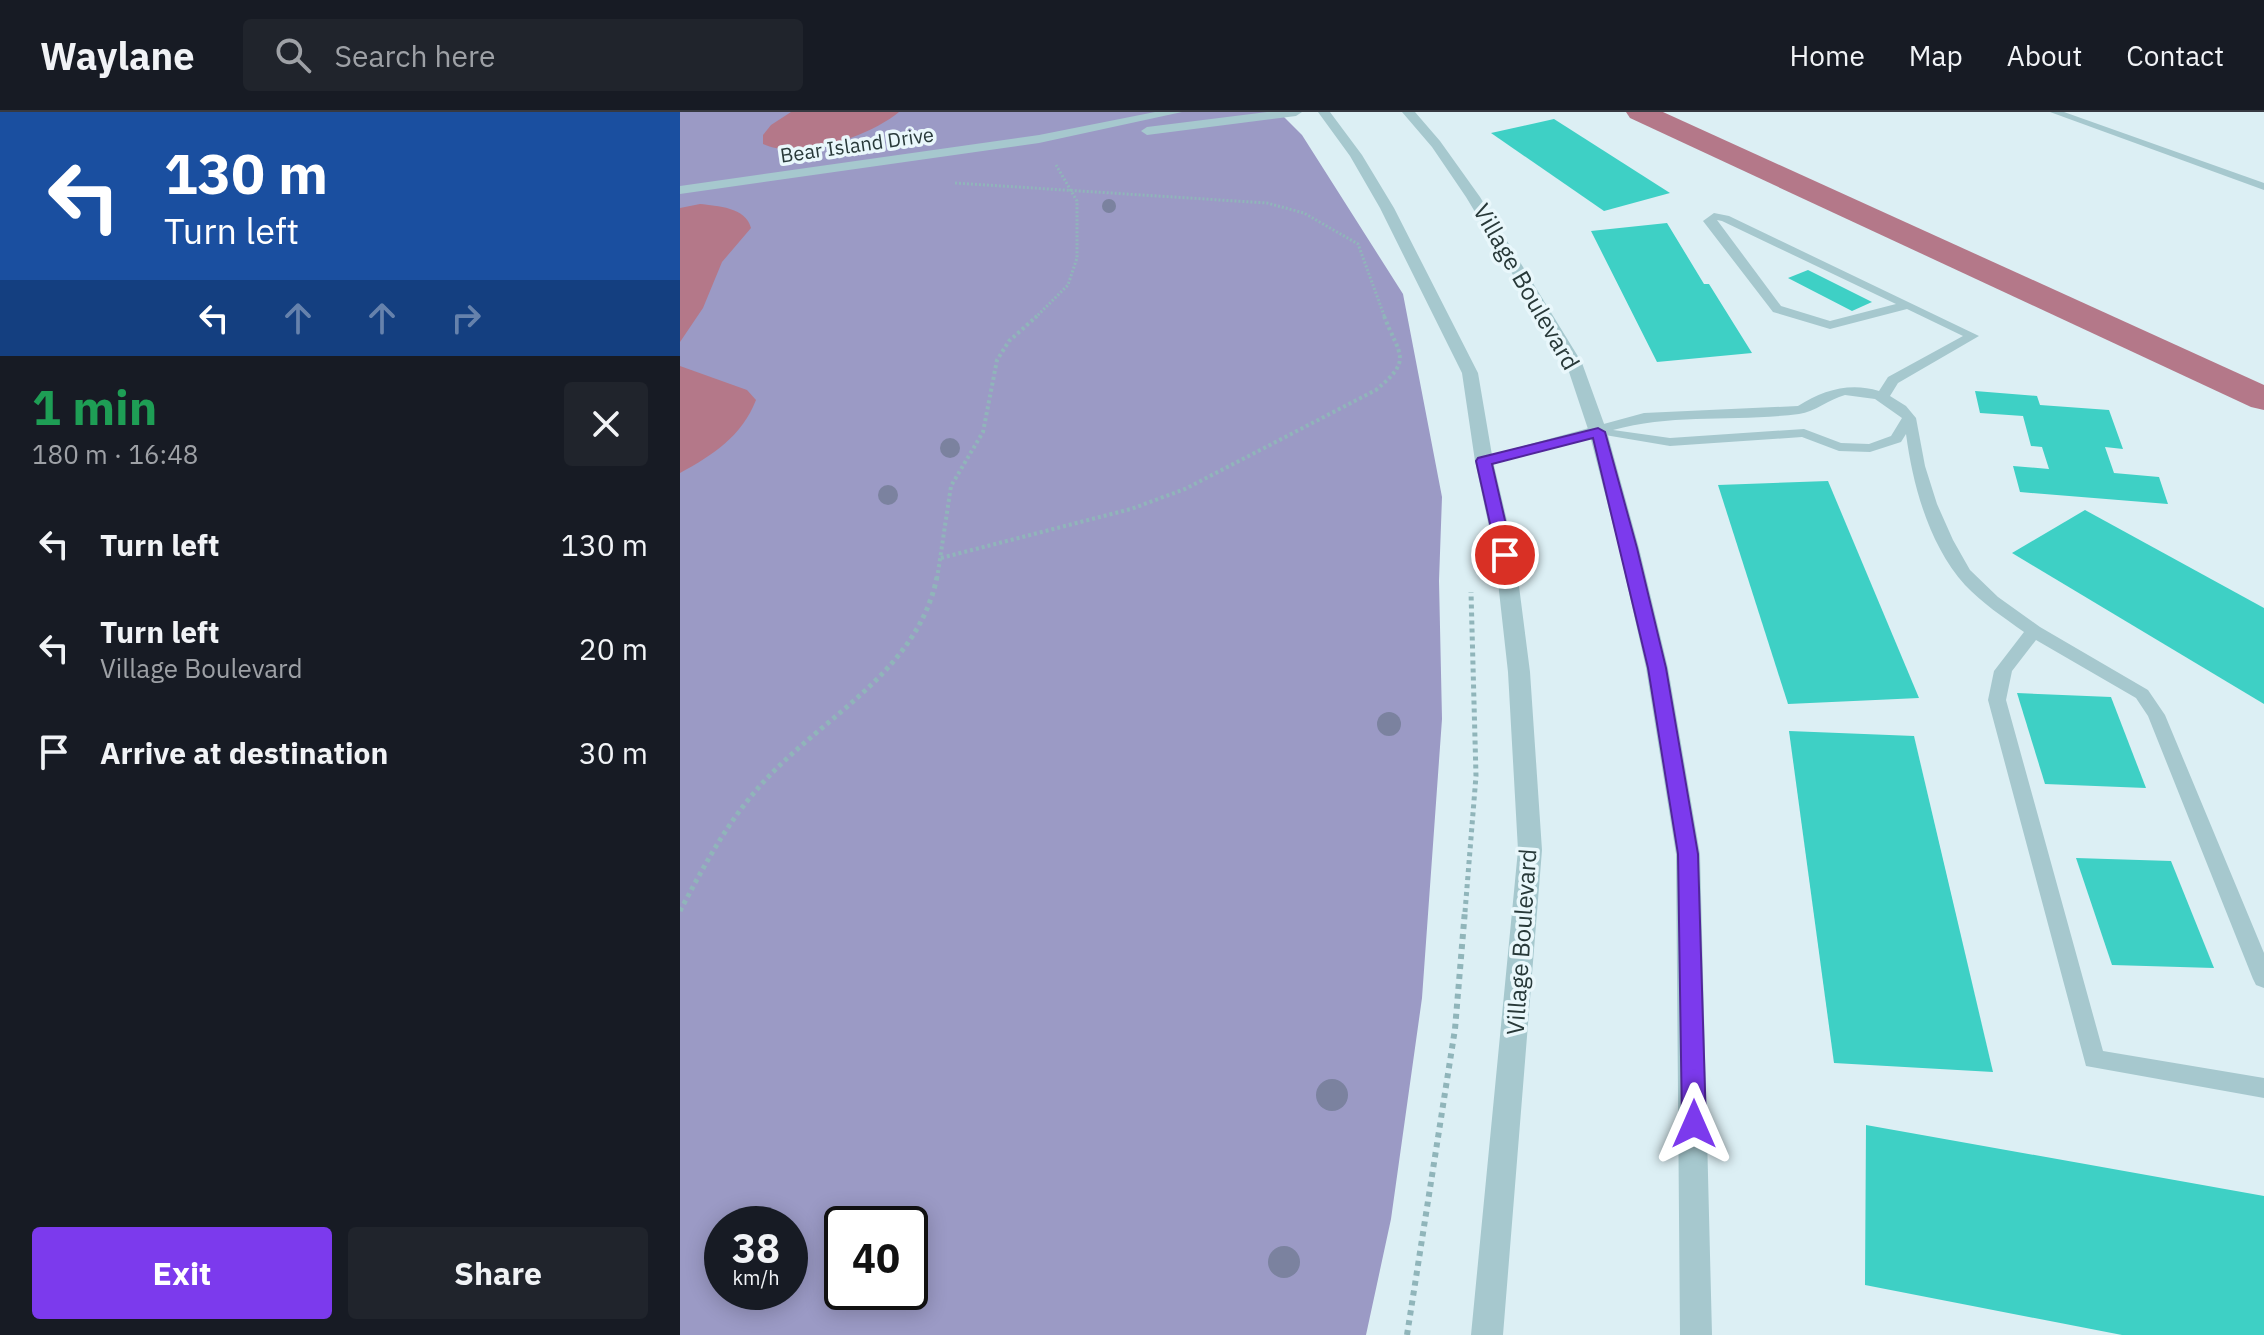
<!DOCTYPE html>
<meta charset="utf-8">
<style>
body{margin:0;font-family:"IBM Plex Sans",sans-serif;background:#20242c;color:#f1f3f6;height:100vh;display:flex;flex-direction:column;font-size:30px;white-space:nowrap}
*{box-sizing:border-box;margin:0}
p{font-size:26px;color:#9ea1a6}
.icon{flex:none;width:44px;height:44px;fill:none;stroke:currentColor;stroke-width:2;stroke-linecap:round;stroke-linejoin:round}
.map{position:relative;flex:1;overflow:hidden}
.drawer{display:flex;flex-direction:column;background:#171b24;width:680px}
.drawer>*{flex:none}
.banner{background:#1a4fa0;color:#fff;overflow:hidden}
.speed{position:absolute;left:24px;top:1094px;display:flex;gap:16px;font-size:40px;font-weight:700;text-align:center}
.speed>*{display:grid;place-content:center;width:104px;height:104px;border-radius:50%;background:#171b24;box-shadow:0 4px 20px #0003;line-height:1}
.speed small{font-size:20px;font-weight:400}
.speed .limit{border:4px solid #111;border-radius:12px;background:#fff;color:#111}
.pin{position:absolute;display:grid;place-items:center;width:68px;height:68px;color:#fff;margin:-34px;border:4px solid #fff;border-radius:50%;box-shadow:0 2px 8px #0007}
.me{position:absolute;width:88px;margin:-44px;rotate:0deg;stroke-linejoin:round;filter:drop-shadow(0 0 6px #0008)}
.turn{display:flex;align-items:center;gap:28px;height:168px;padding:0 32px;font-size:36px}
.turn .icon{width:104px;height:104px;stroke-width:2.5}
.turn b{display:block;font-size:56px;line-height:68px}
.lanes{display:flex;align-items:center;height:76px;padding:0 32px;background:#0003;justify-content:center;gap:40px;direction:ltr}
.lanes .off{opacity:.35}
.round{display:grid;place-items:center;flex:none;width:84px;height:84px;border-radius:8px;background:#20242c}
.headline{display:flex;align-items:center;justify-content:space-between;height:136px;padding:0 32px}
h1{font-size:48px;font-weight:700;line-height:60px;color:#1e9e55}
.action{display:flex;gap:16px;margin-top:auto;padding:16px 32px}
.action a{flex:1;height:92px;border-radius:8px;background:#7c3aed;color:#fff;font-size:32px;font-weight:700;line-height:92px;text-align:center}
.action a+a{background:#20242c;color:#f1f3f6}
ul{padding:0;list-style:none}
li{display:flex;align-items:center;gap:24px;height:104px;padding:0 32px}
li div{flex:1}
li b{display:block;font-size:30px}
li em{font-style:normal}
header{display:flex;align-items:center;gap:48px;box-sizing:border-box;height:112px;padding:0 40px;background:#171b24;border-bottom:2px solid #363941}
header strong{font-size:38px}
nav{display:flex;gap:44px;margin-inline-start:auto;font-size:28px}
.search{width:560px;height:72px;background:#20242c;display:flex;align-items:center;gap:20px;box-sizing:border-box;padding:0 28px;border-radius:8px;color:#9ea1a6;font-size:30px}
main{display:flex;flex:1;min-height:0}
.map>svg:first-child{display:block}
</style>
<header>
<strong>Waylane</strong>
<div class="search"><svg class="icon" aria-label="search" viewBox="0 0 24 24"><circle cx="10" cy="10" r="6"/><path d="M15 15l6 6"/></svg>Search here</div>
<nav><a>Home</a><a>Map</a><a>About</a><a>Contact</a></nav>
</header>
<main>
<section class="drawer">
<div class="banner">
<div class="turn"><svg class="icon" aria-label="left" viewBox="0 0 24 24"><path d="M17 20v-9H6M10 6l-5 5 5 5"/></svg><div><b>130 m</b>Turn left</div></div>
<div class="lanes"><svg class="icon" aria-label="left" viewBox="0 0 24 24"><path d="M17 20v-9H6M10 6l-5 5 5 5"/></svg><svg class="icon off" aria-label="ahead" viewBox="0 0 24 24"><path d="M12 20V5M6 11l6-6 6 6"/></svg><svg class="icon off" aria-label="ahead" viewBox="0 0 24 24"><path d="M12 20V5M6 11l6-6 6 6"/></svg><svg class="icon off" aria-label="right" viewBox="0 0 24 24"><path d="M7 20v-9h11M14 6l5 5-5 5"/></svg></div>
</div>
<div class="headline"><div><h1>1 min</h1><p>180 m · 16:48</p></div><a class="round"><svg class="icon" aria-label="close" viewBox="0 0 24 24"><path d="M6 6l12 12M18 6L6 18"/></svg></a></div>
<ul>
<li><svg class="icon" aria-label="left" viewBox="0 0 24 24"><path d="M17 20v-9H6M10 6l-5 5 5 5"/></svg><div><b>Turn left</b></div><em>130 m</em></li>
<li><svg class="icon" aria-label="left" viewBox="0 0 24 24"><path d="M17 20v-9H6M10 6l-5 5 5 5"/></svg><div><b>Turn left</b><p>Village Boulevard</p></div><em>20 m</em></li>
<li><svg class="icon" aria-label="arrive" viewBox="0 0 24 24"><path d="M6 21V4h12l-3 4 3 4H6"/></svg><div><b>Arrive at destination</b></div><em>30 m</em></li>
</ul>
<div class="action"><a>Exit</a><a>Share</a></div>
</section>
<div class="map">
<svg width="1584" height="1223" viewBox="0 0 1584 1223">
<rect width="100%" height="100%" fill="#dceff4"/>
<!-- green -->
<path fill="#9b9ac5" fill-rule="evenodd" d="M0,0h599l23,23 101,159 39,203 -3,84 3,138 -20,279 -31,221 -25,116h-686zM42,1112h68v68h-68zM162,1112h68v68h-68z"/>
<!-- water -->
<g fill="#b47889">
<path d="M111,0h108c-29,24 -100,49 -136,32v-9l8,-10z"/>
<path d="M20,92c17,2 46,3 51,24l-29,34 -19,46 -23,34v-134z"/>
<path d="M0,254l67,24 9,10c-14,36 -43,55 -76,73z"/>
</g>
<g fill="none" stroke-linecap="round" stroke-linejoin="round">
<!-- canal -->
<path fill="#b47889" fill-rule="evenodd" d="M946,0h37l601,273v25l-13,-3 -621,-289z"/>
</g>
<!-- building -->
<g fill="#3ed0c5">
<path d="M874,7l116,74 -66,18 -113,-78z"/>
<path d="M987,111l37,61h5l43,69 -95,9 -66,-131z"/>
<path d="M1128,158l64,32 -20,9 -64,-33z"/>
<path d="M1295,279l62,5 3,9 69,5 14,39 -18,-2 9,26 45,4 9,27 -148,-12 -7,-26 36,3 -7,-22 -11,-1 -8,-30 -43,-3z"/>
<path d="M1148,369l91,217 -131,6 -70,-219z"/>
<path d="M1405,398l179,98v96l-252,-151z"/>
<path d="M1337,581l94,4 35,91 -101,-4z"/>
<path d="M1109,619l125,5 79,336 -159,-9z"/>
<path d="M1396,746l95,3 43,107 -102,-3z"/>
<path d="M1186,1013l398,71v139h-142l-257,-50z"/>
</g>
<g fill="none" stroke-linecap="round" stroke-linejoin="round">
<!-- path-far3 -->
<g stroke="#90b5ba" stroke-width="3" stroke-dasharray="2 2" stroke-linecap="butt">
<path d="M275,71l312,20 37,10 54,31 27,74"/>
<path d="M355,206l33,-33 9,-27v-57l-21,-36"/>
</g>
<!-- path-far2 -->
<g stroke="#90b5ba" stroke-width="4" stroke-dasharray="3 3" stroke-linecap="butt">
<path d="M261,446l190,-49 54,-20 191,-99c37,-31 24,-33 8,-74"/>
<path d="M257,467l14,-93 32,-54 14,-72 12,-19 28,-25"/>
</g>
<!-- path-far1 -->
<g stroke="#90b5ba" stroke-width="5" stroke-dasharray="4 4" stroke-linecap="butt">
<path d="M0,799c23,-43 46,-87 79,-124 60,-69 158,-113 178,-210"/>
<path d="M785,800l11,-136 -5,-184"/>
</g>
<!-- path -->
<path stroke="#90b5ba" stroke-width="6" stroke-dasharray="5 5" stroke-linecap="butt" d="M727,1223l48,-306 10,-119"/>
<!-- service -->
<g fill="#a6c8ce" fill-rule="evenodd">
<path d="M1370,0h14l200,71v7z"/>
<path d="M1034,101l15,3 250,120 -81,47 -8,13 16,10 10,12 9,48 12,38 16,36 17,30 28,27 42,30 108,63 17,25 99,238v35l-8,-3 -3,-6 -105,-263 -12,-18 -100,-58 -24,31 -6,29 97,351 161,27v20l-178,-32 -98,-366 6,-29 30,-39c-21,-15 -42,-29 -59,-47 -36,-40 -52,-99 -59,-151l-5,8 -31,10 -31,-1 -37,-14 -132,9 -71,-12 -115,31 -7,-4 2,-3 165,-45 154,-7c25,-16 52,-24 81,-15l9,-14 75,-41 -56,-27 -77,20 -57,-17 -70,-91zM1037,108l5,1 174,83 -66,17 -49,-15zM1165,283l30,4 27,19 -11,18 -22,8 -28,-1 -37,-14 -134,9 -57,-8c61,-17 124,-8 186,-16 16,-2 30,-15 46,-19z"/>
</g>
<!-- minor -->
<g fill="#a6c8ce" fill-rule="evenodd">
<path d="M475,0h27l-143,31 -359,51v-8l359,-51z"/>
<path d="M587,0h35l-6,4 -149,19 -6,-4 6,-4z"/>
</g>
<!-- tertiary -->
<g fill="#a6c8ce" fill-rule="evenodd">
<path d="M638,0h12l32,43 32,53 84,165 15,88 22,94 15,117 12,178 -39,485h-32l47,-485 -10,-178 -13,-117 -20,-94 -13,-88 -82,-165 -30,-52z"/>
<path d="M722,0h13l25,29 40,56 102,166 25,69 32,116 29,120 32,186 12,481h-32l-4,-481 -30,-186 -27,-120 -30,-116 -23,-69 -100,-166 -34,-50z"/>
</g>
</g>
<!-- trees -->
<g fill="#7b829f">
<circle cx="429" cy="94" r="7"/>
<circle cx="270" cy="336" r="10"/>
<circle cx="208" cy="383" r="10"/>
<circle cx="709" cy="612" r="12"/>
<circle cx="652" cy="983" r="16"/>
<circle cx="604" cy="1150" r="16"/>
</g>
<!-- route -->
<path fill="#7c3aed" stroke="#51269a" stroke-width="2" d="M918,316l7,4 32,116 29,120 32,186 8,270 -4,8 -8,3 -8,-3 -4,-8 -4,-270 -30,-186 -55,-230 -101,26 21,91 -8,5 -8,-5 -21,-94 2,-3z"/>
<g text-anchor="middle" stroke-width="7" stroke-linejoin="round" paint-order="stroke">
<!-- far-street labels -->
<g font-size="20" fill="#283939" stroke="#e9f7fb">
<text transform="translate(177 33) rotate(-8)" y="7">Bear Island Drive</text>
</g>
<!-- street labels -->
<g font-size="24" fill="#283939" stroke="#e9f7fb">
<text transform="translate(846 175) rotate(60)" y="8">Village Boulevard</text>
<text transform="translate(842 830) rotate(-86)" y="8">Village Boulevard</text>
</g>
</g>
</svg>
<div class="speed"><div>38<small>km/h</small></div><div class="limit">40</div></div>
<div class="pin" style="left:825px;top:443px;background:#d93025"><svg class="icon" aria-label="arrive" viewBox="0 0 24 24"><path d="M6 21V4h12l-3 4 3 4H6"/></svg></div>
<svg class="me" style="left:1014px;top:1012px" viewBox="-20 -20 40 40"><path d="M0-17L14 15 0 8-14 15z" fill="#7c3aed" stroke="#fff" stroke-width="4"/></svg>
</div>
</main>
